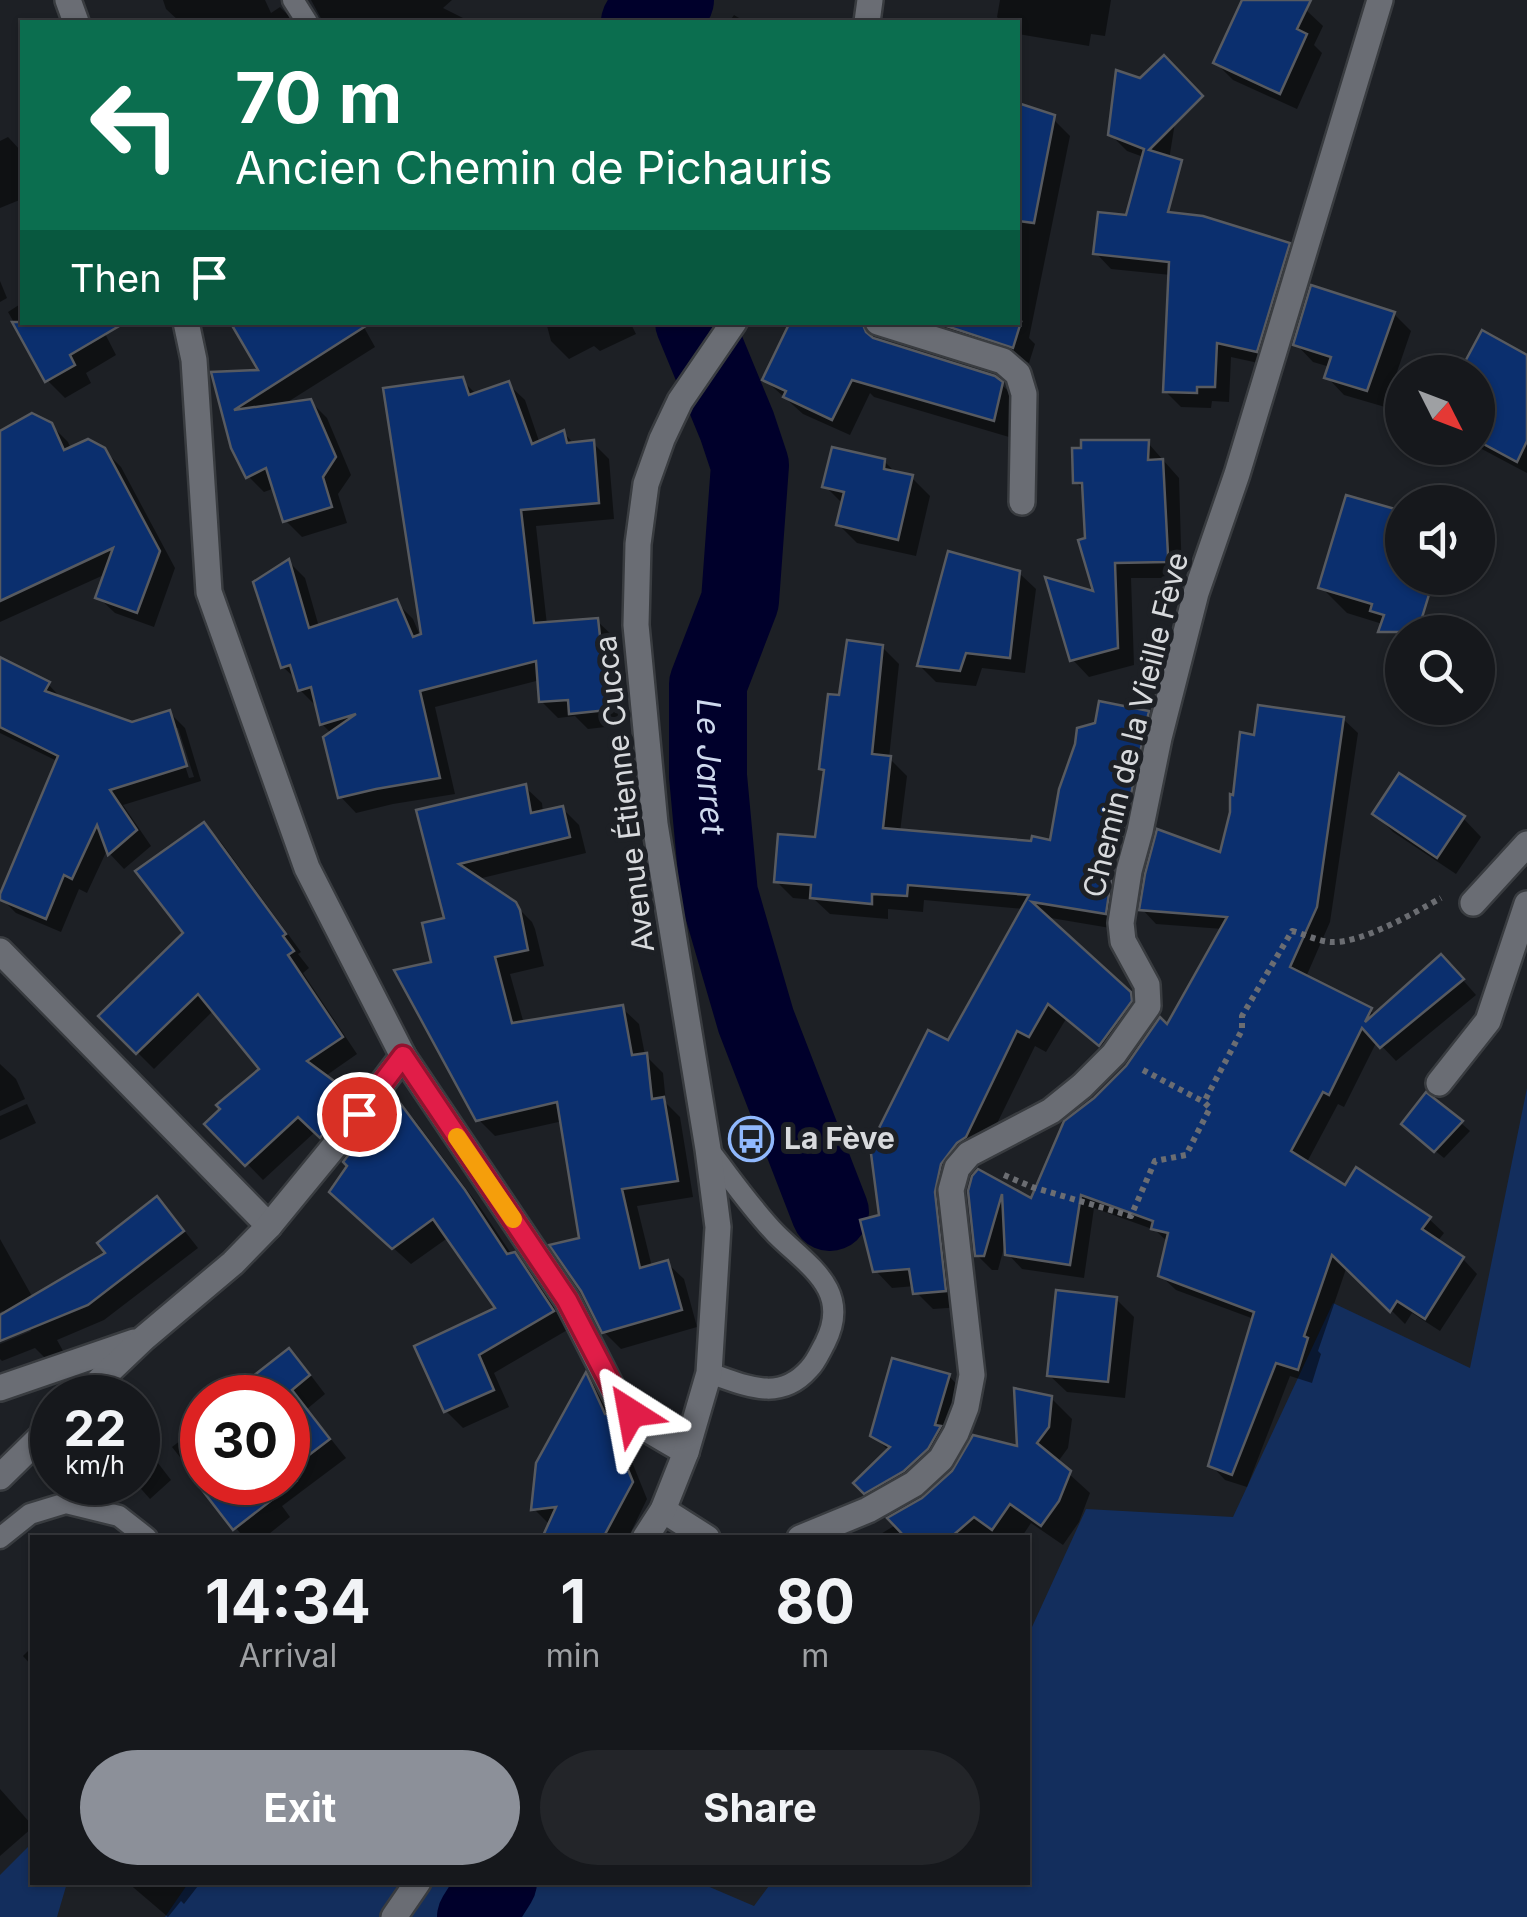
<!DOCTYPE html>
<meta charset="utf-8">
<style>
body{margin:0;font-family:Inter,sans-serif;background:#232529;color:#f1f3f6;height:100vh;display:flex;flex-direction:column;font-size:38px;white-space:nowrap}
*{box-sizing:border-box;margin:0}
p{font-size:32px;color:#9ea0a3}
.icon{flex:none;width:55px;height:55px;fill:none;stroke:currentColor;stroke-width:2;stroke-linecap:round;stroke-linejoin:round}
.map{position:relative;flex:1;overflow:hidden}
.side{position:absolute;left:30px;top:1535px;width:1000px;height:350px;display:flex;flex-direction:column;background:#16181c;border-radius:0px;box-shadow:0 2px 8px #0004,0 0 0 2px #35373b}
.side>*{flex:none}
.banner{position:absolute;left:20px;top:20px;width:1000px;height:305px;border-radius:0px;box-shadow:0 2px 8px #0004,0 0 0 2px #35373b;background:#0b6e4f;color:#fff;overflow:hidden}
.needle{width:65px;rotate:132deg}
.fabs{position:absolute;left:1385px;top:355px;display:grid;gap:20px}
.fabs a{display:grid;place-items:center;width:110px;height:110px;border-radius:50%;background:#16181c;box-shadow:0 2px 8px #0004,0 0 0 2px #35373b;font-size:50px}
.speed{position:absolute;left:30px;top:1375px;display:flex;gap:20px;font-size:50px;font-weight:700;text-align:center}
.speed>*{display:grid;place-content:center;width:130px;height:130px;border-radius:50%;background:#16181c;box-shadow:0 2px 8px #0004,0 0 0 2px #35373b;line-height:1}
.speed small{font-size:25px;font-weight:400}
.speed .limit{border:15px solid #d22;background:#fff;color:#111}
.pin{position:absolute;display:grid;place-items:center;width:85px;height:85px;color:#fff;margin:-42px;border:5px solid #fff;border-radius:50%;box-shadow:0 2px 10px #0007}
.me{position:absolute;width:110px;margin:-55px;rotate:326deg;stroke-linejoin:round;filter:drop-shadow(0 0 8px #0008)}
.turn{display:flex;align-items:center;gap:35px;height:210px;padding:0 50px;font-size:45px}
.turn .icon{width:130px;height:130px;stroke-width:2.5}
.turn b{display:block;font-size:70px;line-height:85px}
.then{display:flex;align-items:center;height:95px;padding:0 50px;background:#0003;gap:20px;font-size:38px}
.eta{display:flex;justify-content:space-evenly;align-items:center;height:170px;text-align:center}
.eta b{font-size:60px;font-weight:700;line-height:70px}
.button{display:flex;gap:20px;margin-top:auto;padding:20px 50px}
.button a{flex:1;height:115px;border-radius:60px;background:#8c9099;color:#fff;font-size:40px;font-weight:700;line-height:115px;text-align:center}
.button a+a{background:#232529;color:#f1f3f6}
.map>svg:first-child{display:block}
</style>
<div class="map">
<svg width="1527" height="1917" viewBox="0 0 1527 1917">
<rect width="100%" height="100%" fill="#1d2025"/>
<!-- green -->
<g fill="#132e5d">
<path d="M1527,1088v829h-1362l24,-35h509l56,24 17,-23 257,-1v-254l4,-1 54,-118 147,8 100,-214 137,65z"/>
<path d="M32,1843v39l35,1 -10,34h-57v-42z"/>
</g>
<!-- shadow -->
<g fill="#0007" fill-rule="evenodd">
<path d="M163,0h102l6,13 9,-6 15,15h-115l-14,-13z"/>
<path d="M311,0h141l-9,8 28,14h-148z"/>
<path d="M1000,0h111l-6,36 -14,-2 -2,12 -71,-12v-12h-16l-5,-5z"/>
<path d="M1245,0h40l21,10 17,16 -9,19 8,8 -25,56 -64,-29 -17,-17z"/>
<path d="M734,15l12,7h-17z"/>
<path d="M1178,104l-10,62 -41,-15 -17,-17z"/>
<path d="M1018,107l36,13 16,16 -41,202 6,6 -6,19 -85,-28 -13,-13h87z"/>
<path d="M8,137l14,15v47l-22,9v-67z"/>
<path d="M1288,245l16,16 -32,105 -41,-9 -2,45 -17,-1 -1,7 -30,-1 -16,-16 6,-116 -60,-6 -15,-16z"/>
<path d="M0,281l7,17 -7,4z"/>
<path d="M22,303v19h77l17,33 -30,18 5,10 -26,15 -18,-18 -39,-68z"/>
<path d="M1394,314l17,17 -26,76 -41,-12 -17,-18 3,-10 -17,-5 -17,-18z"/>
<path d="M361,322l14,25 -92,58 27,-4 17,17 24,57 -13,19 9,29 -45,14 -16,-16 -11,-33 -11,4 -16,-16 -34,-102 49,-1z"/>
<path d="M546,322h84l6,12 -36,17 -6,-5 -25,13 -18,-18z"/>
<path d="M870,350l131,34 19,19 -11,34 -135,-40 -4,-4 -20,42 -47,-21 -38,-34z"/>
<path d="M1527,358v115l-49,-26v-75l-15,-1z"/>
<path d="M462,380l15,15 31,-11 17,16 15,44 24,-11 11,12 18,-2 16,16 5,60 -78,7 11,99 50,-4 17,16 9,88 -35,4 -13,-13 -17,2 -17,-17 -1,-21 -105,27 20,87 -62,10 -37,9 -16,-17 -8,-62 -10,-10 -6,-18 -16,-16 -2,-9 -15,-14 6,-105 16,16 14,49 77,-25 17,17 10,24z"/>
<path d="M51,425l17,17 3,7 33,1 17,17 54,101 -21,59 -39,-14 -17,-16 8,-23 -106,48v-189z"/>
<path d="M1148,443l31,35 3,100h-51l3,87 -45,12 -16,-17 24,-66 -9,-55 -3,-48 -9,-9z"/>
<path d="M884,461l13,13 15,4 18,18 -14,60 -59,-13 -18,-18 5,-20 -19,-19z"/>
<path d="M1348,498l54,15v65h18l-15,53 -58,-18 -26,-26z"/>
<path d="M1019,573l17,16 -11,84 -43,-5 -6,18 -40,-4 -17,-17z"/>
<path d="M882,647l17,17 -10,94 18,18 -7,56 152,10 96,-129 17,17 -43,200 -77,-13 102,94 -30,50 -51,-42 -20,33 -11,-6 -53,108 -25,27 5,126 -29,2 -17,-17 -1,-6 -23,2 -16,-17 6,-54 67,-174 75,-134 -100,-9 -1,12 -35,-3v10l-58,-5 -15,-14 -22,-2 -17,-17 41,-42 9,-66 -4,-5 19,-70z"/>
<path d="M0,663l48,21 16,17 68,24 38,-12 15,15 16,53 -78,24 28,41 -27,23 -14,-15 -2,-6 -21,45 -8,-4 -18,43 -45,-19 -15,-15 58,-136 -59,-29zM173,728h5l16,49 -5,1z"/>
<path d="M1343,719l15,14 -28,189 -24,55 64,33 6,6 79,-45 21,24 -80,66 -19,-20 -33,66 -6,-3 -32,60 40,24 83,31 15,14 -7,9 26,17 14,15 -37,57 -28,-18 -7,11 -58,-58 -29,85 3,3 -9,29 -22,-7 -43,111 -22,-7 -14,-15 43,-146 -78,-29 -15,-14 8,-33 -14,-13 -61,-22 -10,70 -62,-9 -14,-15 -2,-14 -8,30h-6l-15,-15 -3,-78 58,24 63,-102 72,-71 56,-99 -67,-5 -14,-15 79,-54 36,-117z"/>
<path d="M525,787l17,16 1,10 19,-5 17,17 7,28 -108,26 36,25 18,18 3,7 9,37 -34,8 14,50 98,-16 17,16 6,31 18,18 3,30 14,14 13,80 -56,9 15,61 15,-4 17,16 13,48 -76,22 -17,-17 -22,-92 -19,-119 -68,15 -17,-17 -44,-155 13,-44 -27,-108z"/>
<path d="M1375,814l88,4 18,19 -25,37 -63,-42z"/>
<path d="M204,825l17,17 80,110 -3,2 11,14 -6,5 54,81 -33,23 27,20 17,17 -30,39 -22,-22 -53,49 -55,-56 54,-55 -48,-59 -60,59 -53,-53 85,-83z"/>
<path d="M0,1064l16,15 9,20 -25,12z"/>
<path d="M398,1103l16,16 68,91 30,45h2l18,17 37,57 -75,44 15,34 -46,21 -17,-17 53,-102 -50,-72 -38,27 -62,-56 35,-86z"/>
<path d="M27,1104l9,19 -36,17v-24z"/>
<path d="M1461,1123l9,8 -26,27 -32,-26z"/>
<path d="M157,1199l15,16 26,33 -94,72 -47,20 15,27 -14,4 -23,-23 -33,13 -2,-2v-15l31,-13 -2,-5 -29,13v-22l5,-2 -2,-4 -3,1v-73l33,59 76,-44z"/>
<path d="M1116,1299l18,18 -9,81 -58,-6 -18,-17z"/>
<path d="M289,1352l17,17 19,25 -18,15 39,49 -64,48 8,11 -26,21h-20l-72,-91 30,-23v58h86v-84h-51z"/>
<path d="M586,1376l15,15 16,33 23,25 -10,8 17,42 -19,39h-84l6,-13 -16,-16z"/>
<path d="M949,1376l17,18 -14,47 -72,70 -26,-25 35,-35 -16,-16z"/>
<path d="M1051,1398l21,21 -4,29 -11,15 33,30 -11,29 -16,23 -32,-22 -10,15h-147l146,-88z"/>
<path d="M138,1437l33,43 -21,19 -15,-17h3z"/>
<path d="M32,1647v19l-9,-10z"/>
<path d="M0,1789l32,36v3l-32,28z"/>
<path d="M127,1882h74l-17,22 -3,-3 -13,16z"/>
</g>
<g fill="none" stroke-linecap="round" stroke-linejoin="round">
<!-- river -->
<g stroke="#00002b" stroke-width="78">
<path d="M640,22l35,-22"/>
<path id="s1" d="M694,322l43,104 13,39 -10,136 -32,83v92l11,118 37,127 74,191"/>
<path d="M476,1917l22,-35"/>
</g>
</g>
<!-- building -->
<g fill="#0b2f6e" stroke="#575a60" stroke-width="2.5">
<path d="M1242,0h69l-14,29 10,5 -27,60 -67,-31z"/>
<path d="M1164,55l39,41 -54,54 33,10 -14,52 35,4 87,27 -33,109 -40,-9 -2,44h-18v6l-34,-1 6,-130 -76,-8 5,-42 28,3 18,-66 -36,-14 8,-65 24,8z"/>
<path d="M1018,103l37,12 -21,108 -16,-2z"/>
<path d="M1311,285l84,27 -28,79 -43,-13 7,-21 -38,-12z"/>
<path d="M12,322h114l-56,33 5,10 -30,17z"/>
<path d="M230,322h142l-138,88 77,-11 25,58 -13,20 9,30 -49,15 -17,-54 -20,10 -15,-30 -20,-76 47,-2z"/>
<path d="M790,322h72l4,10 7,6 122,38 8,6 -9,39 -142,-41 -20,40 -49,-23 3,-6 -24,-11z"/>
<path d="M934,322h87l-8,26z"/>
<path d="M1482,330l45,25v86l-10,21 -39,-21v-69l-18,-1z"/>
<path d="M463,377l6,18 40,-14 23,63 32,-14 3,13 27,-3 5,63 -78,7 13,113 64,-5 10,92 -39,4 -1,-14 -29,2 -3,-41 -116,30 20,87 -64,11 -38,9 -15,-61 33,-23 -36,11 -9,-38 -13,4 -8,-26 -9,3 -28,-86 36,-23 20,69 88,-29 16,38 8,-3 -38,-246z"/>
<path d="M32,413l20,10 12,27 24,-11 17,9 55,103 -23,62 -42,-15 18,-50 -113,53v-170z"/>
<path d="M1081,440h68l-1,20 15,-1 5,96 -1,7 -52,1 3,85 -48,13 -25,-84 48,14 -15,-51 7,-2 -3,-55h-9l-1,-35h9z"/>
<path d="M832,447l53,12 -1,10 29,6 -15,65 -62,-15 8,-33 -22,-5z"/>
<path d="M1346,495l56,16v12l-7,27 7,2v26h32l-14,46 -5,-1 -2,9h-35l6,-17 -14,-4 2,-7 -54,-16z"/>
<path d="M948,551l72,20 -10,87 -44,-5 -6,18 -43,-5z"/>
<path d="M847,640l36,5 -11,109 19,2 -8,72 148,13 1,-5 18,4 9,-51 16,-45 2,-16 18,-5 4,-22 50,10 -25,116 -11,40 -7,47 -74,-12 99,90 1,9 -33,45 -51,-42 -19,33 -12,-6 -51,106 -9,6 -16,21 -6,28 11,99 -33,3 -4,-25 -36,3 -13,-52 19,-5 -9,-69 58,-116 20,10 81,-145 -121,-10 -1,11 -35,-2v10l-62,-6 1,-13 -37,-3 4,-48 37,3 9,-67 -5,-1 9,-75 11,1z"/>
<path d="M0,657l50,25 -5,9 87,31 38,-12 17,56 -77,24 27,40 -29,25 -11,-30 -25,54 -8,-4 -18,44 -46,-19v-6l58,-138 -58,-29z"/>
<path d="M1258,705l86,12 -27,190 -27,60 82,41 -7,14 76,-68 23,25 -84,69 -18,-20 -33,67 -6,-3 -32,59 54,34 11,-18 75,50 -9,12 42,28 -39,62 -28,-18 -7,11 -58,-57 -28,81 4,2 -10,32 -22,-7 -44,112 -24,-9 46,-154 -96,-36 10,-43 -17,-4 2,-8 -72,-26 -11,70 -65,-10 -3,-61 -18,62h-9l-7,-65 4,-15 6,-7 53,29 33,-77 30,-23 32,-32 34,-49 7,7 60,-107 -88,-7 6,-36 12,-45 63,23 10,-40v-18l3,1 7,-63 14,3z"/>
<path d="M1399,773l66,43 -28,42 -65,-44z"/>
<path d="M526,784l5,29 32,-7 7,31 -111,27 57,38 4,8 8,40 -33,7 17,66 111,-18 9,50 15,-2 5,46 12,-2 14,84 -56,8 18,79 28,-8 14,50 -80,23 -21,-42 -32,-46 30,-7 -22,-136 -81,19 -82,-151 37,-8 -9,-39 22,-5 -28,-108z"/>
<path d="M204,822l82,112 -3,2 11,15 -6,4 55,82 -36,24 46,34 -33,43 -22,-21 -53,49 -41,-42 16,-15 -4,-4 43,-36 -61,-75 -62,60 -38,-38 85,-83 -48,-62z"/>
<path d="M1426,1092l37,29 -29,31 -33,-28z"/>
<path d="M397,1099l68,91 42,64 8,-2 39,59 -75,44 15,35 -50,22 -30,-66 81,-38 -62,-89 -41,30 -63,-57 18,-26 -4,-4 36,-47 4,3z"/>
<path d="M157,1196l27,35 -96,74 -88,36v-26l105,-62 -8,-10z"/>
<path d="M1056,1290l61,7 -9,85 -61,-6z"/>
<path d="M289,1348l21,27 -18,15 38,49 -42,32v-78l-6,5h-57z"/>
<path d="M892,1358l58,16 -15,51 6,1 -13,23 -24,22 -40,23 -11,-11 37,-36 -20,-11z"/>
<path d="M586,1372l19,42h4l18,18 -11,8 17,42 -30,56h-61l14,-31 -25,3 5,-47z"/>
<path d="M1014,1388l38,8 -3,31 -12,16 34,28 -12,30 -18,25 -31,-22 -18,26 -18,-13 -24,21h-44l-19,-20 35,-20 30,-27 21,-36 44,11z"/>
<path d="M196,1482h99l-62,48z"/>
</g>
<g fill="none" stroke-linecap="round" stroke-linejoin="round">
<defs>
<g id="lane">
<path d="M293,0l14,22"/>
<path d="M708,1149c22,28 43,59 68,85 32,32 76,56 49,109 -5,9 -9,19 -16,26 -30,34 -64,16 -100,4"/>
<path d="M0,1538l30,-24 36,-11 53,13 28,22"/>
</g>
<g id="street">
<path d="M68,0l8,22"/>
<path d="M186,322l8,38 15,232 98,276 96,188 164,244 50,98 28,30 41,24"/>
<path d="M878,322l125,39 15,13 6,20 -2,108"/>
<path d="M1473,903l54,-59"/>
<path d="M0,951l269,275"/>
<path d="M1439,1083l49,-62 39,-117"/>
<path d="M0,1388l134,-46"/>
<path d="M81,1398l63,-60 89,-75 36,-37 68,-83 66,-87"/>
<path d="M0,1477l52,-51"/>
<path d="M663,1510l44,28"/>
<path d="M800,1538l68,-28 46,-26 27,-25 15,-26 10,-26 6,-32 -21,-185 6,-22 12,-14 82,-43 31,-25 32,-32 34,-48 -1,-21 -24,-44 -2,-18 8,-52 11,-40 19,-93 37,-145 41,-119 143,-474"/>
</g>
<g id="secondary">
<path d="M867,22l3,-22"/>
<path d="M645,1538l18,-28 23,-58 23,-79 9,-146 -10,-78 -53,-325 -19,-199 2,-81 8,-60 16,-45 18,-38 54,-79"/>
<path d="M394,1917l24,-35"/>
</g>
</defs>
<!-- lane casing -->
<use href="#lane" stroke="#393c40" stroke-width="25"/>
<!-- street casing -->
<use href="#street" stroke="#393c40" stroke-width="30"/>
<!-- secondary casing -->
<use href="#secondary" stroke="#393c40" stroke-width="30"/>
<!-- path -->
<g stroke="#6b6d72" stroke-width="6" stroke-dasharray="5 5" stroke-linecap="butt">
<path d="M1143,1070l61,32"/>
<path d="M1004,1175l28,12 99,29 24,-55 31,-6 24,-47 -6,-6 38,-72v-14l50,-85c12,3 26,10 38,11 31,2 84,-29 111,-44"/>
</g>
<!-- lane -->
<use href="#lane" stroke="#6a6d74" stroke-width="20"/>
<!-- street -->
<use href="#street" stroke="#6a6d74" stroke-width="25"/>
<!-- secondary -->
<use href="#secondary" stroke="#6a6d74" stroke-width="25"/>
</g>
<g fill="none" stroke-linecap="round" stroke-linejoin="round">
<defs>
<path id="route" d="M359,1114l44,-58 164,244 51,98 13,15"/>
</defs>
<!-- route casing -->
<use href="#route" stroke="#92132f" stroke-width="25"/>
<!-- route -->
<use href="#route" stroke="#e11d48" stroke-width="18"/>
<!-- slow -->
<path stroke="#f59e0b" stroke-width="18" d="M457,1137l56,82"/>
</g>
<!-- icons -->
<defs>
<symbol id="bus-ring" viewBox="-11 -11 22 22"><circle r="9.5" fill="#1d2025" stroke="#90b8fd" stroke-width="1.5"/><path d="M-5-6H5V4H4V6H2V4H-2V6H-4V4H-5ZM-3.5-4V0h7V-4ZM-3.5 1.2v1.5H-2V1.2ZM2 1.2v1.5H3.5V1.2Z" fill="#90b8fd"/></symbol>
</defs>
<g fill-rule="evenodd">
<use href="#bus-ring" x="726" y="1114" width="50" height="50"/>
</g>
<g text-anchor="middle" stroke-width="10" stroke-linejoin="round" paint-order="stroke">
<!-- street labels -->
<g font-size="30" fill="#d8dadd" stroke="#1d2025">
<text transform="translate(1136 725) rotate(-76)" y="10">Chemin de la Vieille Fève</text>
<text transform="translate(625 794) rotate(-97)" y="10">Avenue Étienne Cucca</text>
</g>
<!-- poi labels -->
<g font-size="30" font-weight="bold" fill="#d8dadd" stroke="#1d2025" text-anchor="start">
<text x="784" y="1149">La Fève</text>
</g>
<!-- water labels -->
<g font-size="32" font-style="italic" fill="#ced9ed" stroke="#1d2025">
<text dy="11" stroke="none"><textPath href="#s1" startOffset="462">Le Jarret</textPath></text>
</g>
</g>
</svg>
<div class="fabs">
<a><svg class="needle" viewBox="-14 -14 28 28"><path d="M0-13l5 13h-10z" fill="#e53935"/><path d="M0 13l5-13h-10z" fill="#9ea0a3"/></svg></a>
<a><svg class="icon" aria-label="sound" viewBox="0 0 24 24"><path d="M4 9h4l5-4v14l-5-4H4zM17 9q2 3 0 6"/></svg></a>
<a><svg class="icon" aria-label="search" viewBox="0 0 24 24"><circle cx="10" cy="10" r="6"/><path d="M15 15l6 6"/></svg></a>
</div>
<div class="speed"><div>22<small>km/h</small></div><div class="limit">30</div></div>
<div class="pin" style="left:359px;top:1114px;background:#d93025"><svg class="icon" aria-label="arrive" viewBox="0 0 24 24"><path d="M6 21V4h12l-3 4 3 4H6"/></svg></div>
<svg class="me" style="left:631px;top:1413px" viewBox="-20 -20 40 40"><path d="M0-17L14 15 0 8-14 15z" fill="#e11d48" stroke="#fff" stroke-width="4"/></svg>
<div class="banner">
<div class="turn"><svg class="icon" aria-label="left" viewBox="0 0 24 24"><path d="M17 20v-9H6M10 6l-5 5 5 5"/></svg><div><b>70 m</b>Ancien Chemin de Pichauris</div></div>
<div class="then">Then<svg class="icon" aria-label="arrive" viewBox="0 0 24 24"><path d="M6 21V4h12l-3 4 3 4H6"/></svg></div>
</div>
<section class="side">
<div class="eta">
<div><b>14:34</b><p>Arrival</p></div>
<div><b>1</b><p>min</p></div>
<div><b>80</b><p>m</p></div>
</div>
<div class="button"><a>Exit</a><a>Share</a></div>
</section>
</div>
